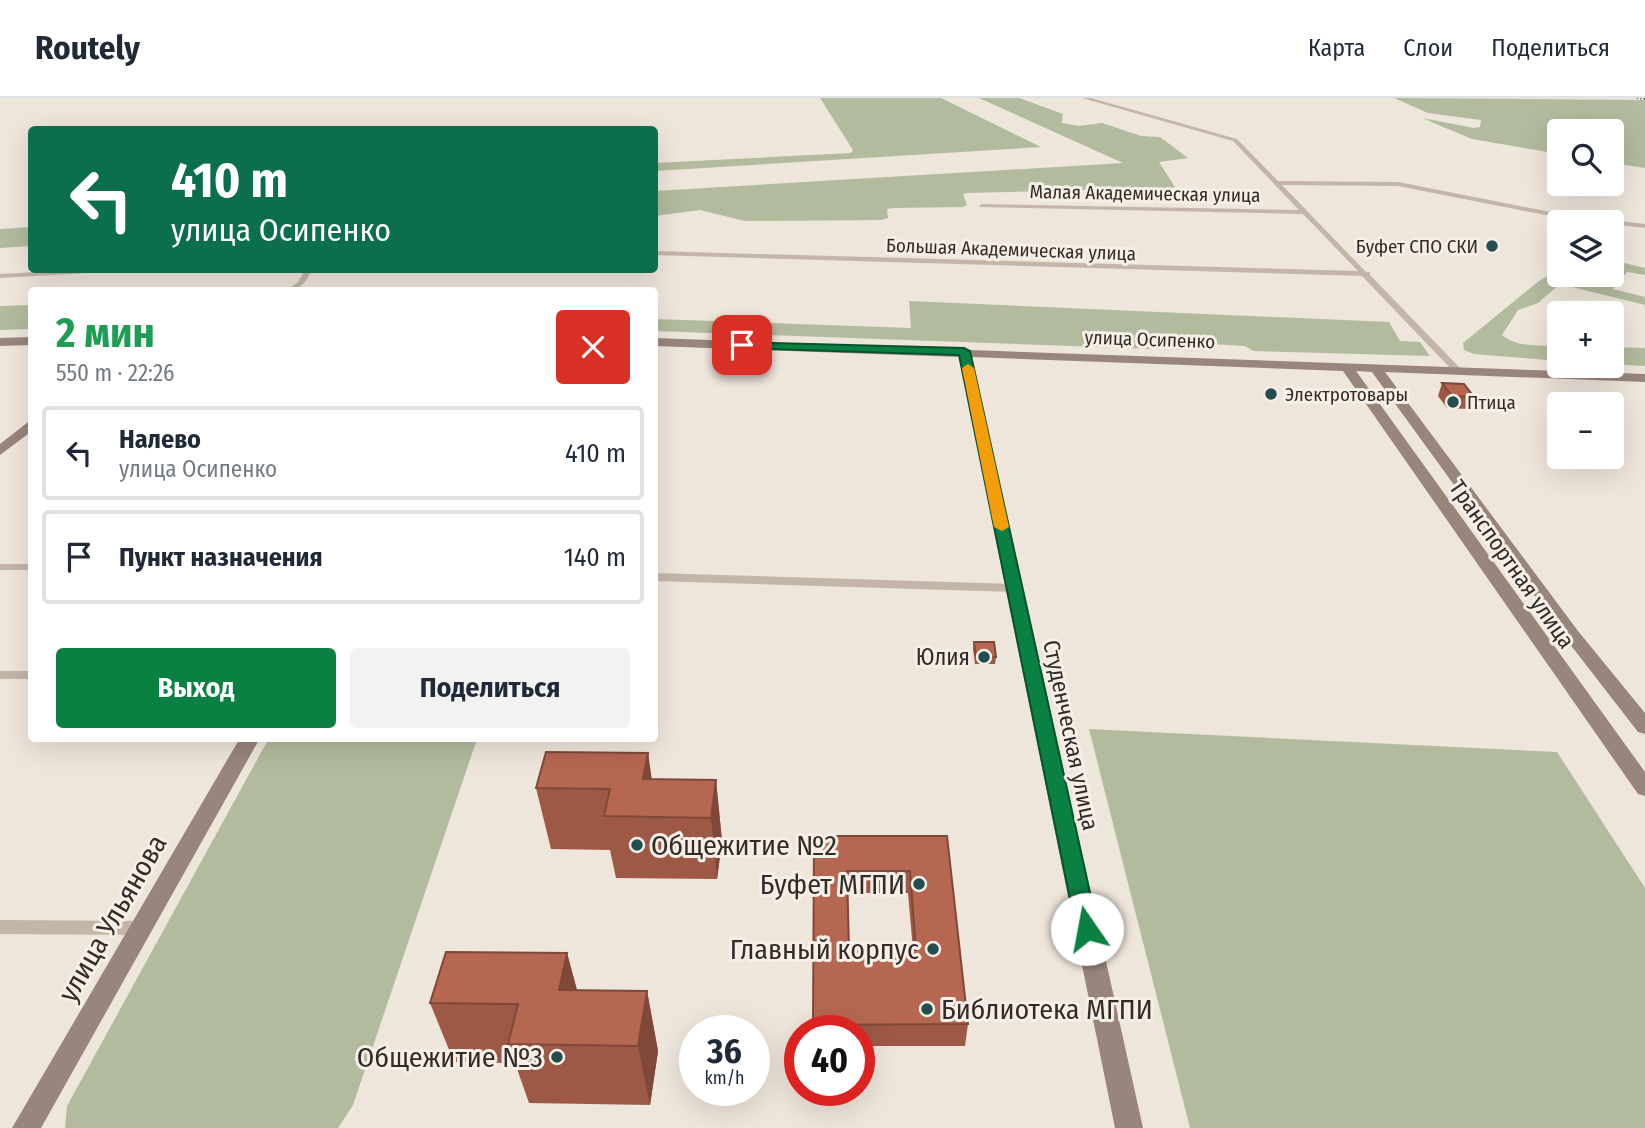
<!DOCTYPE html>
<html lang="ru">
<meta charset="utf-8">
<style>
body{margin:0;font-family:"Fira Sans Condensed",sans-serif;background:#f2f2f3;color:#1f2937;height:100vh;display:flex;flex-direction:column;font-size:26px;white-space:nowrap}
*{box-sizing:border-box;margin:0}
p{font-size:23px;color:#747a83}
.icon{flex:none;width:38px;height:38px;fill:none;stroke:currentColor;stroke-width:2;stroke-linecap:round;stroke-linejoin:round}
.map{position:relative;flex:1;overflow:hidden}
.details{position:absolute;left:28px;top:189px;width:630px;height:455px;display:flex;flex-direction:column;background:#fff;border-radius:7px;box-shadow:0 7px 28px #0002}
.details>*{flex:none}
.guide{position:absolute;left:28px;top:28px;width:630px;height:147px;border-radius:7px;box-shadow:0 7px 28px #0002;background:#0b6e4f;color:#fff;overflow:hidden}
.fabs{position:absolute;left:1547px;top:21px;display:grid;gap:14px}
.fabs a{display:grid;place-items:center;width:77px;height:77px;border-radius:7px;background:#fff;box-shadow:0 7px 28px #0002;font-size:35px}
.speed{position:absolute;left:679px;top:917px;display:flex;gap:14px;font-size:35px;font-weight:700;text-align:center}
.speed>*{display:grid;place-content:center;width:91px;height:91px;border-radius:50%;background:#fff;box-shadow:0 7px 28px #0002;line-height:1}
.speed small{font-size:18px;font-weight:400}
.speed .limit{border:10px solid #d22;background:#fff;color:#111}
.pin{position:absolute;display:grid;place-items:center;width:60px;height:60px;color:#fff;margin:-30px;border-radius:14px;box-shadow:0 4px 10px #0006}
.me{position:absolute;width:77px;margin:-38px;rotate:348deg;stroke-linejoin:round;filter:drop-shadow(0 0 5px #0008)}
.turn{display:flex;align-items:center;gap:24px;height:147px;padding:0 28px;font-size:32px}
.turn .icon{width:91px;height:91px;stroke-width:2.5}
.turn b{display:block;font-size:49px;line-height:60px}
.round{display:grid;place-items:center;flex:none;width:74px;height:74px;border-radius:7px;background:#f2f2f3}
.summary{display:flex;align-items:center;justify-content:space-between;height:119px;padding:0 28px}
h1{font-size:42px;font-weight:700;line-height:52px;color:#1e9e55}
.primary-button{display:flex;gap:14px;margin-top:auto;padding:14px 28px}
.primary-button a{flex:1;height:80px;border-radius:7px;background:#0b8043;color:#fff;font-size:28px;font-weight:700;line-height:80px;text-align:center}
.primary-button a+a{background:#f2f2f3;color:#1f2937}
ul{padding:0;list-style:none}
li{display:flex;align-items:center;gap:21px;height:94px;margin:0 14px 10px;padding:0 14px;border:4px solid #e0e1e3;border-radius:7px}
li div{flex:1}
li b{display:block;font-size:26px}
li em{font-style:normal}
header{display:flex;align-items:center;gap:42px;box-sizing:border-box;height:98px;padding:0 35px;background:#fff;border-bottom:2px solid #e0e1e3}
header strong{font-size:33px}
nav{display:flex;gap:38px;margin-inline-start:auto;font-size:24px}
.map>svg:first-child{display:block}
</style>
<header>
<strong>Routely</strong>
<nav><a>Карта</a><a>Слои</a><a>Поделиться</a></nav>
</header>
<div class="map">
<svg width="1645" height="1030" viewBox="0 0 1645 1030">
<rect width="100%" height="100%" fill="#eee5db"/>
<!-- green -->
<g fill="#b2bb9d">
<path d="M820,0h121l100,49 -386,24v-8l196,-10 2,-3z"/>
<path d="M979,0h40l44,16 -1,9 17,3 23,-3 39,13 19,1 28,21 -29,4 16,25 -5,1 -203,5 -4,1 4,11 -4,2 -70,1 -6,1 1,9 -7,2 -136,1 -45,-11 -45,6v-25l468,-28z"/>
<path d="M1394,0l251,2v68l-33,-5v-32h-53v23l-87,-15 -50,-21 52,10 6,-1 1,-7 -53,-7z"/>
<path d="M31,129v19l-31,2v-19z"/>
<path d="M1612,162l33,8v7l-18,-3 -14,17 32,8v8l-85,-21 -22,19 -20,7 -16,25c16,13 37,10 57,11v15l-85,-7 -10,-4 -1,-7 76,-62 20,-12v6h53z"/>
<path d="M909,203l480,21 11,19 20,1 10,14 -177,-5 -8,-5 -34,-2 -1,7 -555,-20v-12l256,9z"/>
<path d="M31,207v24l-31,1v-24z"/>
<path d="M1612,249l33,1v18l-33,-2z"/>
<path d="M1089,631l468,23 88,136v240h-455z"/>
<path d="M269,640l208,1 -124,366 -15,23h-273l2,-22z"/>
</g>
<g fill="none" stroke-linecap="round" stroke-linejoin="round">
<!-- street -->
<g fill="#c4b5a9" fill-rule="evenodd">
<path d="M1082,0h9l146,41 41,42 120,1 163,32 84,10v4l-33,-4v-2l-51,-4 -163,-32 -116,-1 84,87h4v3l89,92v4h-6l-91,-95 -708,-21v-4l704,20 -55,-57 -323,-7 -1,-1 3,-2 317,6 -66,-69z"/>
<path d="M74,172h35l-4,2 -105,6v-4z"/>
<path d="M305,172h7c-6,11 -10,20 -25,20l11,-8z"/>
<rect x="0" y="466" width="32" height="6"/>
<path d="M654,475l360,11 6,4 -6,4 -360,-11z"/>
<rect x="0" y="573" width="32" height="8"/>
<path d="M0,822l141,1 6,2 2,5 -2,5 -6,2 -141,-1z"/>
</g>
<!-- secondary -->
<g fill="#98857b" fill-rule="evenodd">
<path d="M32,239v8l-32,1v-8z"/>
<path d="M654,240l305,11 5,-2 5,3 676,24v8l-260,-10 193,259 67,82v21l-7,-2 -72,-93 -194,-267 -16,-1 289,401v24l-7,-2 -295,-423 -371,-14 171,771h-28l-156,-771 -305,-11z"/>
<path d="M32,321v12l-32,24v-11z"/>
<path d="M240,640h20l-219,390h-29z"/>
</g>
<!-- rail -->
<path stroke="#332b28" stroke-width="2" stroke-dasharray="1 2.5" stroke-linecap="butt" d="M1637,0l8,1"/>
</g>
<!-- wall -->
<g fill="#9d5946" fill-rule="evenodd">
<path d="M1442,285l32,14 -5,12 -22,-1 -9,-12z"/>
<path d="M974,544l22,15 -1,7h-20l-2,-15z"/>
<path d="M648,655l3,26 65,1 6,61 -5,38 -101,-1 -6,-28 -59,-1 -15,-61z"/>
<path d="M814,738h133l21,188 -3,22h-106v-15h-46zM848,795h60l5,57h-64z"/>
<path d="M567,855l10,37 70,1 11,60 -8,54 -121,-2 -14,-40 -61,-1 -24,-59z"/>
</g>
<!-- shaded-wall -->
<g fill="#7f4839">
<path d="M648,655l9,62 -14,-36z"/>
<path d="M716,682l6,61 -5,38 -6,-61z"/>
<path d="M567,855l16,60 -24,-23z"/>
<path d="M647,893l11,60 -8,54 -12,-59z"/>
</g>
<!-- building -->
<g fill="#b66751" stroke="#7f4839" stroke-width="2" fill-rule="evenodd">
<path d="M1442,285l22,1 10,13 -22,-1z"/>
<path d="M974,544h20l2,15h-20z"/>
<path d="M546,654l102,1 -5,26 73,1 -5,38 -107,-2 6,-27 -74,-1z"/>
<path d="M814,738h133l21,188 -155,1zM847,773h63l6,79h-67z"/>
<path d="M446,854l121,1 -8,37 88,1 -9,55 -130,-2 10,-40 -88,-1z"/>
</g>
<!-- route -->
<path fill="#0b8043" stroke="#07532c" stroke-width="2" d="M738,244l226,6 6,3 128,578 -3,7 -8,3 -8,-3 -3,-7 -117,-574 -217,-7 -6,-3z"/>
<!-- slow -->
<path fill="#f59e0b" d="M968,266l6,4 35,159 -7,4 -8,-4 -32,-159z"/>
<!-- markers -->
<g fill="#234d4f" stroke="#f6efe7" stroke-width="2.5">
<circle cx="1492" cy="148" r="7"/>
<circle cx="1271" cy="296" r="7"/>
<circle cx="1453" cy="304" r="7"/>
<circle cx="984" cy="559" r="7"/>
<circle cx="637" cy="747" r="7"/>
<circle cx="919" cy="786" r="7"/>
<circle cx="933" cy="851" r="7"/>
<circle cx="927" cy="911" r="7"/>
<circle cx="557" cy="959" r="7"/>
</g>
<g text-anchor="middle" stroke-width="6" stroke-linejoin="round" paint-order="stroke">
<!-- far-street labels -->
<g font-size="19" fill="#332b28" stroke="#f6efe7">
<text transform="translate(1145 95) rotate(1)" y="7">Малая Академическая улица</text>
<text transform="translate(1011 151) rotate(2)" y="7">Большая Академическая улица</text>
<text transform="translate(1150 241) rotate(2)" y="7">улица Осипенко</text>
</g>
<!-- far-poi labels -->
<g font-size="19" fill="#332b28" stroke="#f6efe7" text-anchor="start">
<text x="1478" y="155" text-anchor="end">Буфет СПО СКИ</text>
<text x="1285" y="303">Электротовары</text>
<text x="1467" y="311">Птица</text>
</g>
<!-- street labels -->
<g font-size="23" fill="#332b28" stroke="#f6efe7">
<text transform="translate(1512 466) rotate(55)" y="8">Транспортная улица</text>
<text transform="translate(1071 637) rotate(78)" y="8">Студенческая улица</text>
</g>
<!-- poi labels -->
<g font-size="23" fill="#332b28" stroke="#f6efe7" text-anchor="end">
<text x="970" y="567">Юлия</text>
</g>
<!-- near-poi labels -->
<g font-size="28" fill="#332b28" stroke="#f6efe7" text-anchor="end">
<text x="651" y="757" text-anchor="start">Общежитие №2</text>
<text x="905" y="796">Буфет МГПИ</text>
<text x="919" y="861">Главный корпус</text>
<text x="941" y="921" text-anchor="start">Библиотека МГПИ</text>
<text x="543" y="969">Общежитие №3</text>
</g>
<!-- near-street labels -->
<g font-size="28" fill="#332b28" stroke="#f6efe7">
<text transform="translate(112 820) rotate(-60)" y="10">улица Ульянова</text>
</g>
</g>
</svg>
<div class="fabs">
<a><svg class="icon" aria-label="search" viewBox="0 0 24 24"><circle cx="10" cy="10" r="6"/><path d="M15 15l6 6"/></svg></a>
<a><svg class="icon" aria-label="layers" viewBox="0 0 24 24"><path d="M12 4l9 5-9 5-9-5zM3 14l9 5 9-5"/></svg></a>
<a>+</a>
<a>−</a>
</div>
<div class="speed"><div>36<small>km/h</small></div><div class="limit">40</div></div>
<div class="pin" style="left:742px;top:247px;background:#d93025"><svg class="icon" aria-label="arrive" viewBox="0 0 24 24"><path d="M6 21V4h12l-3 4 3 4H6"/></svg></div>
<svg class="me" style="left:1087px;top:831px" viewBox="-20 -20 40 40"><circle r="19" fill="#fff"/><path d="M0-13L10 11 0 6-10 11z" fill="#0b8043"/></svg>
<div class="guide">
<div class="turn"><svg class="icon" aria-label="left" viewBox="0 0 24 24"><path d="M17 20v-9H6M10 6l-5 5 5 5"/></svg><div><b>410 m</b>улица Осипенко</div></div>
</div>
<section class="details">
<div class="summary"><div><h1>2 мин</h1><p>550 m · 22:26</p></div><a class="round" style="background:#d93025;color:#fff"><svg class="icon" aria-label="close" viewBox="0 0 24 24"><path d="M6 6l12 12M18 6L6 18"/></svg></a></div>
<ul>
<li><svg class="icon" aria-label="left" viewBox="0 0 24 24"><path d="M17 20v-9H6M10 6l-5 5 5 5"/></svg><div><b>Налево</b><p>улица Осипенко</p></div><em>410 m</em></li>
<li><svg class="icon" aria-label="arrive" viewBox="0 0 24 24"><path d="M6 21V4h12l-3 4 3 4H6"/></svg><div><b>Пункт назначения</b></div><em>140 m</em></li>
</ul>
<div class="primary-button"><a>Выход</a><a>Поделиться</a></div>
</section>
</div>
